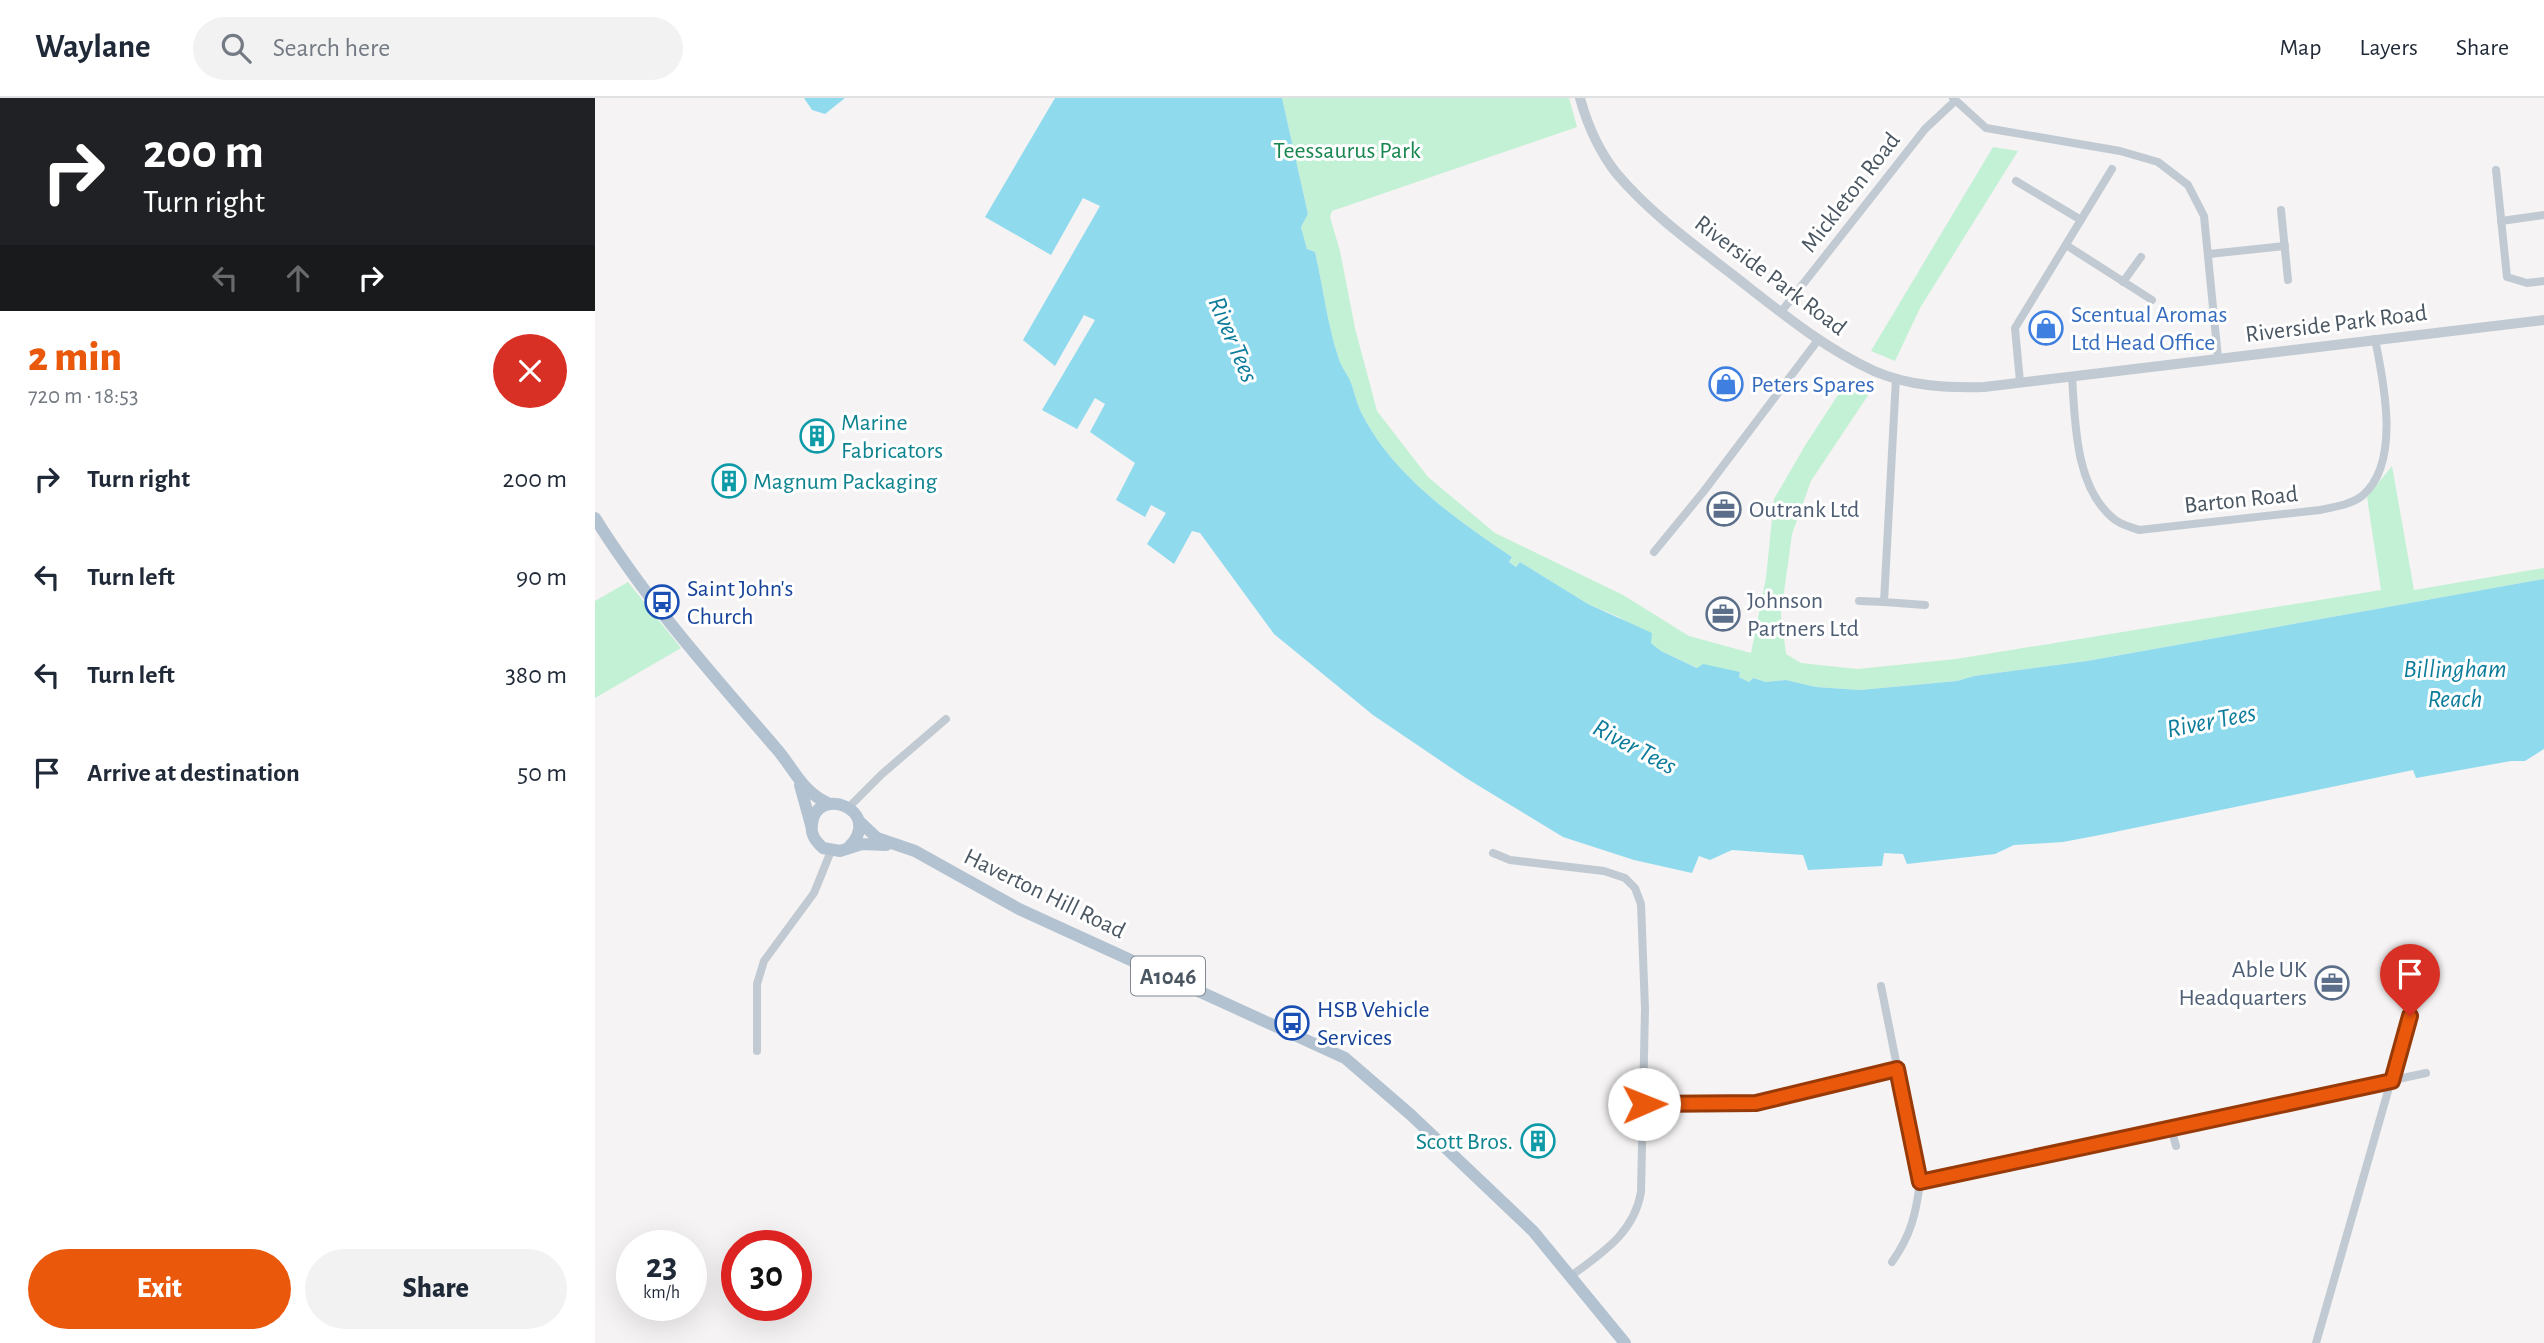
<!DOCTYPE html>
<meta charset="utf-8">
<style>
body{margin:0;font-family:"Alegreya Sans",sans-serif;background:#f2f2f3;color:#1f2937;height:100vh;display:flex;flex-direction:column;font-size:26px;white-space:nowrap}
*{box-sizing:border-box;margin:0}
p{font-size:23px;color:#747a83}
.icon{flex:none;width:38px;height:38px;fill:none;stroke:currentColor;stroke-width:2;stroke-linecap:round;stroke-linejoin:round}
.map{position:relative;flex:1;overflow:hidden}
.side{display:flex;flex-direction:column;background:#fff;width:595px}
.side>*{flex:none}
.hud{background:#202124;color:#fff;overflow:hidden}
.speed{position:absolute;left:21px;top:1132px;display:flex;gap:14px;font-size:35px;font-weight:700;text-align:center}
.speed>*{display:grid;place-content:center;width:91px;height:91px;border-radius:50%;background:#fff;box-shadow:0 7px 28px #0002;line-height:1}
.speed small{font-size:18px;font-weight:400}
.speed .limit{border:10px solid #d22;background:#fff;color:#111}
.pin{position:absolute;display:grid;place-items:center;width:60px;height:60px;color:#fff;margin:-72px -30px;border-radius:50% 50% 50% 0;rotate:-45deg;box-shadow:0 0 7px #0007}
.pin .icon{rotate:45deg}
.me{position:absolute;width:77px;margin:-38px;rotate:89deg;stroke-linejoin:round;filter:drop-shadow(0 0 5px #0008)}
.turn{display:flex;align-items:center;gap:24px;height:147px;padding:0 28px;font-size:32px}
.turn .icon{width:91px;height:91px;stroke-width:2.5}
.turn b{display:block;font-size:49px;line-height:60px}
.lanes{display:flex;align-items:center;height:66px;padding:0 28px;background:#0003;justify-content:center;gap:35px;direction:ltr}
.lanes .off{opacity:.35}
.round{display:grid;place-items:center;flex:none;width:74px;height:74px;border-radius:37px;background:#f2f2f3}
.overview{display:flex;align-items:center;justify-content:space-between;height:119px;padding:0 28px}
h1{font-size:42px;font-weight:800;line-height:52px;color:#ea580c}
.action{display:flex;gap:14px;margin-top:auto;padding:14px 28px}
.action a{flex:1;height:80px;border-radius:42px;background:#ea580c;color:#fff;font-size:28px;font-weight:800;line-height:80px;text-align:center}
.action a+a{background:#f2f2f3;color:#1f2937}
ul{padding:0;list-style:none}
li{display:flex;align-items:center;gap:21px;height:98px;padding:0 28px}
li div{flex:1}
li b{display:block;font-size:26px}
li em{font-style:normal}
header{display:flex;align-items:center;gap:42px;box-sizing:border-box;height:98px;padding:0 35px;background:#fff;border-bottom:2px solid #e0e1e3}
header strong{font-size:33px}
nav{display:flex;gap:38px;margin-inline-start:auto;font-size:24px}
.search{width:490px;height:63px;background:#f2f2f3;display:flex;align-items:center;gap:18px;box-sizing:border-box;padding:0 24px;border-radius:38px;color:#747a83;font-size:26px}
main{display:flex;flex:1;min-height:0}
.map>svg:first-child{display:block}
</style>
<header>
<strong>Waylane</strong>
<div class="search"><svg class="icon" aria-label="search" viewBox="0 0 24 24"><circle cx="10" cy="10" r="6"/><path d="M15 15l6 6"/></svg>Search here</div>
<nav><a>Map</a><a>Layers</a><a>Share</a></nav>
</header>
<main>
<section class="side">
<div class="hud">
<div class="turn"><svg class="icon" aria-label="right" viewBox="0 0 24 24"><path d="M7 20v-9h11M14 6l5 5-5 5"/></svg><div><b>200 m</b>Turn right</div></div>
<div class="lanes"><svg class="icon off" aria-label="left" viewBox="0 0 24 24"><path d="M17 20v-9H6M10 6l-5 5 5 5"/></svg><svg class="icon off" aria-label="ahead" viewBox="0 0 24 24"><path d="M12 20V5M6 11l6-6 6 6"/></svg><svg class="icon" aria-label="right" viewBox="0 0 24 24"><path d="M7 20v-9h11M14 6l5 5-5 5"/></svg></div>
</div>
<div class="overview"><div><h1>2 min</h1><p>720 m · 18:53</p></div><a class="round" style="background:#d93025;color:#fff"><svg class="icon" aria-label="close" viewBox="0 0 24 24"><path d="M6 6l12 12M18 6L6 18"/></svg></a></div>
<ul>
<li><svg class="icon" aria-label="right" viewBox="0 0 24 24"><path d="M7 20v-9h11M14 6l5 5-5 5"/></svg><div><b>Turn right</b></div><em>200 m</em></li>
<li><svg class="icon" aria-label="left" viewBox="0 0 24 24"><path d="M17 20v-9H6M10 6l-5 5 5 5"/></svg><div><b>Turn left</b></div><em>90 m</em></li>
<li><svg class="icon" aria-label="left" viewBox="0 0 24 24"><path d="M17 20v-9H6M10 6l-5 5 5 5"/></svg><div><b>Turn left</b></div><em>380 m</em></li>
<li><svg class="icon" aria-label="arrive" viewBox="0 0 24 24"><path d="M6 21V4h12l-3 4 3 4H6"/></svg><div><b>Arrive at destination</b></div><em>50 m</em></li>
</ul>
<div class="action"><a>Exit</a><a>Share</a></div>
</section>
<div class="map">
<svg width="1949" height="1245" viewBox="0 0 1949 1245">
<rect width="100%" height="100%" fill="#f5f3f3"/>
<!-- green -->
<g fill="#c3f1d5">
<path d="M687,0h287l8,29 -245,84 -2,6 10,34 15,77 22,83 51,66 67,56 128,62 66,41 62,17 15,-75 8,-79 32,-55 43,-66 24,10 -62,93 -19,53 -11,80 5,40 15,9 56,6 99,-10 425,-69 -14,-93 25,-31 22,124 130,-22v11l-457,82 -113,15 -17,5 -97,9 -44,-3 -30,-7 -20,2 -13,-4 -4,4 -10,-5 1,-5 -42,-4 -37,-17 -42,-34 -31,-13 -68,-42 -4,5 -7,-5 3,-5c-57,-38 -121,-83 -152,-147 -4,-9 -6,-20 -10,-30 -4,-8 -10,-15 -12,-24 -11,-33 -15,-70 -23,-104l-8,-3 -6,-22 7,-13z"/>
<path d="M1398,49l25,4 -98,157 -25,53 -24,-10z"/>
<path d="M33,484l53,66 -86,50v-97z"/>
</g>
<!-- water -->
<g fill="#90daee">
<path d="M209,0h41l-20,16 -13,-4z"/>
<path d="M460,0h227l26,116 -7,13 6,22 8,3c8,34 12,71 23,104 2,9 8,16 12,24 4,10 6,21 10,30 31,64 95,109 152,147l-3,5 7,5 4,-5 68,42 64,29 -1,10 10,8 36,17 6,-4 37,8 -1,5 10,5 4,-4 13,4 20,-2 30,7 44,3 97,-9 17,-5 113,-15 457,-82v170l-19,12h-14l-95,17 -3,-8 -308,64 -42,8 -49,3 -19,9 -88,10 -4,-10 -19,-1 -2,13 -74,4 -5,-15 -71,-5 -22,10 -11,-4 -7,17 -58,-13 -71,-23 -97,-59 -93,-63 -99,-81 -74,-101 -8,-2 -18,33 -27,-20 19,-31 -15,-8 -6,12 -29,-17 19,-37 -45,-31 15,-28 -10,-6 -18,31 -35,-19 53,-90 -11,-5 -29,51 -32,-26 77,-134 -17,-8 -32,57 -66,-38z"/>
</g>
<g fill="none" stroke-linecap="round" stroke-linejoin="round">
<!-- minor -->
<g stroke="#c1cad2" stroke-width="8">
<path d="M1358,0l33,30 134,23 38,11 30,23 16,31 14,142"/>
<path d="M1901,72l11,107 20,6 17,-2"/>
<path d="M1421,83l65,39"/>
<path d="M1686,112l7,70"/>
<path d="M1906,123l43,-6"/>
<path d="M1471,147l86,55"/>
<path d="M1614,156l76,-8"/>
<path d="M1528,184l18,-25"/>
<path d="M1186,214l144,-183 30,-28"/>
<path d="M1477,278c3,46 3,112 42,143 7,6 17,8 25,11l181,-20c14,-3 30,-5 42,-14 39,-32 22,-113 13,-157"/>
<path d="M1301,280l-12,224 41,3"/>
<path d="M1425,284l-5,-54 97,-159"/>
<path d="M1059,454l50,-61 114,-151"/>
<path d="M1264,503l25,1"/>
<path d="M254,709l33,-33 64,-55"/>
<path d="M898,755l17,7 94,11 21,7 10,10 6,16 4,105 -4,183c-7,41 -38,60 -70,84"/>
<path d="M1286,888l39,196c-4,32 -9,53 -28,80"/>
<path d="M162,953v-67l7,-23 50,-68 17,-42"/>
<path d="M1049,1006l112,-1 141,-34"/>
<path d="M1576,1030l5,18"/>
<path d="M1325,1084l506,-109"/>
<path d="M1721,1245l100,-350"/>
</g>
<!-- tertiary -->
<path stroke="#c1cad2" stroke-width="10" d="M985,0c7,26 20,55 37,76 34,40 76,70 116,101 45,35 89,72 141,96 34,15 73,17 110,16l560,-67"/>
<!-- primary -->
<g stroke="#b3c2d1" stroke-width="12">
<path d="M0,420c51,82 117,156 180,229 19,21 27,46 55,57"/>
<path d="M205,687l11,40"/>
<path d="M264,723l18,17 38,13 104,58 326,149 66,57 122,116 92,112"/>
<path d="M254,749c36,-37 -33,-63 -37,-23 -2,10 3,17 11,24l17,3 22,-7 24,1"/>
</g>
</g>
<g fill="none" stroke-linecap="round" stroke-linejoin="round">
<defs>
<path id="route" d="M1049,1006l112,-1 141,-34 23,113 472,-101 18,-65"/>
</defs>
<!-- route casing -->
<use href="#route" stroke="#983908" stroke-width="18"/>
<!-- route -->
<use href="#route" stroke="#ea580c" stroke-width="12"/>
</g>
<!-- icons -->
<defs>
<symbol id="shop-ring" viewBox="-11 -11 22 22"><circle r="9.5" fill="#fff" stroke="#3f7fe0" stroke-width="1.5"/><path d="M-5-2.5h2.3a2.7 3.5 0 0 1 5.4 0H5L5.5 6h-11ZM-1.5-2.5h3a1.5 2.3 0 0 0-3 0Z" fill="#3f7fe0"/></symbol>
<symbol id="building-ring" viewBox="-11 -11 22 22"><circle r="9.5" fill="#fff" stroke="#0f9aa8" stroke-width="1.5"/><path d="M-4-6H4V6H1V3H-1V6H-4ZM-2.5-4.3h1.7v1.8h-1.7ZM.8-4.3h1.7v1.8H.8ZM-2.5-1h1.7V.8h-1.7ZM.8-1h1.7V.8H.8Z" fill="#0f9aa8"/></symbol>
<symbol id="office-ring" viewBox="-11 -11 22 22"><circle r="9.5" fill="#fff" stroke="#5c6f8a" stroke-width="1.5"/><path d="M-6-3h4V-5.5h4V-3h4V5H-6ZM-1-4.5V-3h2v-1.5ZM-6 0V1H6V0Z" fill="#5c6f8a"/></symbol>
<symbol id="bus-ring" viewBox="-11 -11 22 22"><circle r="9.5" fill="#fff" stroke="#1a4fb4" stroke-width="1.5"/><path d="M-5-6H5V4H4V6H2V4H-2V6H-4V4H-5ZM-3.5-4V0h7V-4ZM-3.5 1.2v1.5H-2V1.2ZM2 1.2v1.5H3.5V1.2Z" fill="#1a4fb4"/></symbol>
</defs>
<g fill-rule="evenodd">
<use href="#shop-ring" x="1432" y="211" width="38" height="38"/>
<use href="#shop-ring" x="1112" y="267" width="38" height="38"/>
<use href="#building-ring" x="203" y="319" width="38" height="38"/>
<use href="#building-ring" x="115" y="364" width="38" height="38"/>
<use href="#office-ring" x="1110" y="392" width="38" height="38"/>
<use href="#bus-ring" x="48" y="485" width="38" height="38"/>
<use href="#office-ring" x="1109" y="497" width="38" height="38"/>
<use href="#office-ring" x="1718" y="866" width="38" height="38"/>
<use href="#bus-ring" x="678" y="906" width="38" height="38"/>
<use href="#building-ring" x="924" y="1024" width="38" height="38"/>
</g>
<g text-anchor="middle" stroke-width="6" stroke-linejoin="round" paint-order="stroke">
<!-- shield labels -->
<rect fill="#fff" stroke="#808990" stroke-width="2" x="536" y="858.5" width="74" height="39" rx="5"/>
<g font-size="23" font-weight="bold" fill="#4a5661">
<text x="573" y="886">A1046</text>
</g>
<!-- park labels -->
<g font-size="24" fill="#17864f" stroke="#fff">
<text x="752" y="60">Teessaurus Park</text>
</g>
<!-- street labels -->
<g font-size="24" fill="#4a5661" stroke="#fff">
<text transform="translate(1255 94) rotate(-52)" y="8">Mickleton Road</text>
<text transform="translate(1176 177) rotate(37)" y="8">Riverside Park Road</text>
<text transform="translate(1741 225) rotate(-7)" y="8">Riverside Park Road</text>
<text transform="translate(1646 401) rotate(-6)" y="8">Barton Road</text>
<text transform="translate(450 795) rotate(26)" y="8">Haverton Hill Road</text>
</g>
<!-- shop labels -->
<g font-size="24" fill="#366cbe" stroke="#fff" text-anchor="start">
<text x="1476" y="224">Scentual Aromas<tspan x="1476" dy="28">Ltd Head Office</tspan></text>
<text x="1156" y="294">Peters Spares</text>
</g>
<!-- culture labels -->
<g font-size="24" fill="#0d838f" stroke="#fff" text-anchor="start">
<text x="246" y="332">Marine<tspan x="246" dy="28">Fabricators</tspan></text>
<text x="158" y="391">Magnum Packaging</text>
<text x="918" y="1051" text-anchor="end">Scott Bros.</text>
</g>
<!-- service labels -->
<g font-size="24" fill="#4e5e75" stroke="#fff" text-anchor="start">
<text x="1154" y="419">Outrank Ltd</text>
<text x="1152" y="510">Johnson<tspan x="1152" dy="28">Partners Ltd</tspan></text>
<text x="1712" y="879" text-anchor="end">Able UK<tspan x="1712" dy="28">Headquarters</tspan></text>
</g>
<!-- transit labels -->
<g font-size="24" fill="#164399" stroke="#fff" text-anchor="start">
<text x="92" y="498">Saint John's<tspan x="92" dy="28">Church</tspan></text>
<text x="722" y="919">HSB Vehicle<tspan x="722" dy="28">Services</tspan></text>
</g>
<!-- water labels -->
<g font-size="26" font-style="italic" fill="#0c7c9b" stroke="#fff">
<text transform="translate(639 241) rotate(67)" y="9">River Tees</text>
<text x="1860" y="579">Billingham<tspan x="1860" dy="30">Reach</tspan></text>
<text transform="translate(1616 622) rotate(-11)" y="9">River Tees</text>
<text transform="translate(1040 648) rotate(28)" y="9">River Tees</text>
</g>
</g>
</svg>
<div class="speed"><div>23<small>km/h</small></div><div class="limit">30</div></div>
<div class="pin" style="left:1815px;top:918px;background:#d93025"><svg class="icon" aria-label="arrive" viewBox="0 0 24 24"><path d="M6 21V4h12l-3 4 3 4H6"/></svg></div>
<svg class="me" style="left:1049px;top:1006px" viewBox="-20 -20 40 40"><circle r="19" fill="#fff"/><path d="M0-13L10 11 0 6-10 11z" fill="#ea580c"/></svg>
</div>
</main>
